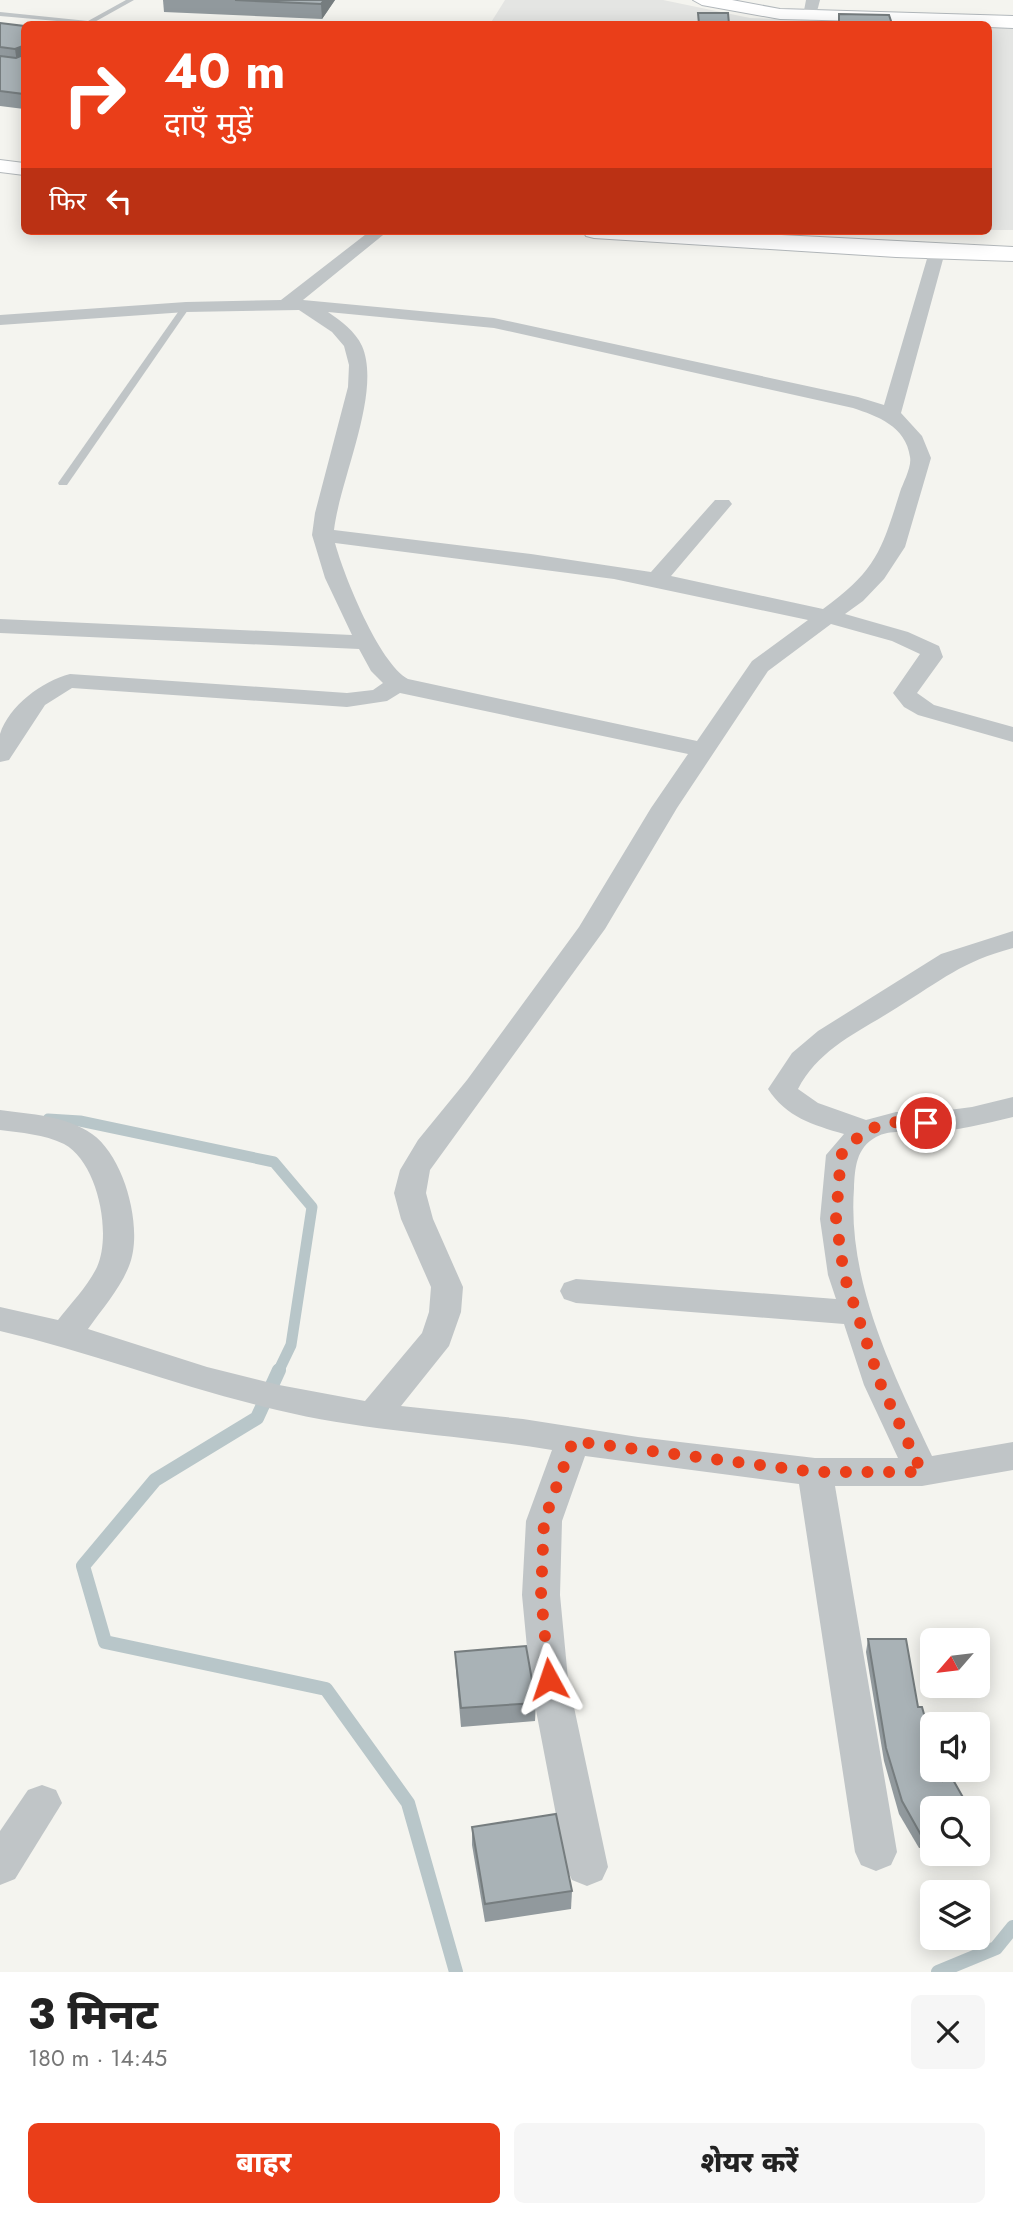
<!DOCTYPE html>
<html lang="hi">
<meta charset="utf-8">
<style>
body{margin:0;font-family:Jost,"Noto Sans Devanagari",sans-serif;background:#f6f6f6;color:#222;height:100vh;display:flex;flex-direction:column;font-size:26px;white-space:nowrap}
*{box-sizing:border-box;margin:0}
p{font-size:23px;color:#767676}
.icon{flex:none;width:38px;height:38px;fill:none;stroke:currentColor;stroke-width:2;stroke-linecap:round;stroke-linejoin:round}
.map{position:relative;height:1972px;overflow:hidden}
.side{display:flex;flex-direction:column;background:#fff;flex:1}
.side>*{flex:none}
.hud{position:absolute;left:21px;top:21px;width:971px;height:214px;border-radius:10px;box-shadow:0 4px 18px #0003;background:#ea3e19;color:#fff;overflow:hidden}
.needle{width:46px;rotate:242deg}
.fabs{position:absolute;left:920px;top:1628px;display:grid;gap:14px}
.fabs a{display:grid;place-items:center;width:70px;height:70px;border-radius:10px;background:#fff;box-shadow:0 4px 18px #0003;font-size:35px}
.pin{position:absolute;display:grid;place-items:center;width:60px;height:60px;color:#fff;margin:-30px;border:4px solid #fff;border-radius:50%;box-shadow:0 2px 7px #0007}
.me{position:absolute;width:77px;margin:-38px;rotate:355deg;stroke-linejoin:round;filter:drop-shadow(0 0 5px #0008)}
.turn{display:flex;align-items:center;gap:24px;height:147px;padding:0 28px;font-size:32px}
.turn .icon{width:91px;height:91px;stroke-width:2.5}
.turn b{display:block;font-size:49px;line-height:60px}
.then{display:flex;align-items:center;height:66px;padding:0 28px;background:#0003;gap:14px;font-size:26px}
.round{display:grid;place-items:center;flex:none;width:74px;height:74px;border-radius:10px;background:#f6f6f6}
.head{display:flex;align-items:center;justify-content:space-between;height:119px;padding:0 28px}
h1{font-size:42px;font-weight:800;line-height:52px}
.cta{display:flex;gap:14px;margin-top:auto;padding:14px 28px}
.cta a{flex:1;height:80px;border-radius:10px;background:#ea3e19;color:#fff;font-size:28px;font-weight:800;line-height:80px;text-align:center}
.cta a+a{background:#f6f6f6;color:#222}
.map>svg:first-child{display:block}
</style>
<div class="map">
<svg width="1013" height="1972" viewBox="0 0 1013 1972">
<rect width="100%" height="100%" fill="#f4f4ef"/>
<!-- built -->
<g fill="#e4e5e3">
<path d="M505,0h158l87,18 163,6h-423z"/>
<path d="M989,27l24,1v202h-24z"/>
</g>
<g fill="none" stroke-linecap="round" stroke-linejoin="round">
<!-- stream-far1 -->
<path stroke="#b8c6c9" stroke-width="11" d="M48,1119l32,2 194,41 38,45 -21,138 -13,27"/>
<!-- stream -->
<g stroke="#b8c6c9" stroke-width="14">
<path d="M279,1370l-22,48 -102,62 -72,86 22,76 221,47 82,114 48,169"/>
<path d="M938,1972l58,-24 17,-21"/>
</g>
<defs>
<path id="secondary" d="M693,0h39l48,9 233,7v12l-24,-1v-3l-209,-5 -78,-14z"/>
<g id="primary">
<path d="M0,160l24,3v12l-24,-3z"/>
<path d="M583,231h120l310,16v14l-117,-4 -302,-19 -8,-2z"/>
</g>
</defs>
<!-- secondary casing -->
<use href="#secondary" stroke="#b2b8bc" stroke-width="2"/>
<!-- primary casing -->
<use href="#primary" stroke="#b3b8bb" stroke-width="2"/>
<!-- lane -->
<g fill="#c0c5c7" fill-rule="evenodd">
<path d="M126,0h8l-43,24 -91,-8v-4l88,9z"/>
<path d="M183,305l7,2 -123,178h-8l-1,-2z"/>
</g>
<!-- street -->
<g fill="#c0c5c7" fill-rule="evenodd">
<path d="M806,0h14l-5,19 -5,1 -7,-4z"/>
<path d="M370,231h18l-85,69 191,18 364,79 26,8 45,-153 8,-5 8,5 -44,161 21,23 9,22 -26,89 -21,32 -21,22 -18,13 63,18 31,14 4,11 -26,36 17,12 79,22v15l-95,-27 -14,-8 -11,-14 27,-39 -28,-13 -61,-17 -63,47 -91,137 -72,121 -175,241 -4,23 7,26 30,68 -2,25 -12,34 -48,60 122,13 115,18 177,21h83l-34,-73 -20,-61 -268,-21 -12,-4 -4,-8 4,-8 12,-4 260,20 -8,-24 -8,-56 6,-64 18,-21c-31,-9 -58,-17 -76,-45l24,-36 26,-22 123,-77 72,-23v17c-52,14 -71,32 -115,59 -37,24 -79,41 -100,82l20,14 48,17 30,-8 30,1 46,-6 41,-10v20c-28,7 -55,13 -84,16 -17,1 -37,-5 -53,4 -20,11 -21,31 -22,51 -7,94 39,185 78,268l81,-14v28l-91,16h-87l62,366 -6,13 -15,6 -15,-6 -6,-13 -56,-368 -214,-28 -23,65 -2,74 8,84 40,188 -6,13 -15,6 -15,-6 -6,-13 -36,-188 -8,-84 4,-74 26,-71c-91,-15 -184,-18 -275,-40 -94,-22 -183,-57 -277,-79v-24l58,13c13,-17 30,-34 39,-53 15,-33 1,-105 -33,-123 -20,-10 -43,-11 -64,-14v-20c30,4 67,6 92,24 33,23 52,96 37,132 -9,23 -27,43 -41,63l119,38 72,18 86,16 57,-68 7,-21 2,-25 -30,-68 -7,-26 6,-23 18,-30 49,-60 112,-153 72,-119 37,-54 -288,-61 -13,8 -40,6 -275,-19 -27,17 -36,55 -9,2c0,-8 0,-20 0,-28 9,-28 42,-53 70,-60l277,19 26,-3 10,-7 -12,-12 -12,-22 -359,-16v-14l352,16 -27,-57 -13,-43 3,-22 33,-126 1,-22 -5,-19 -12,-14 -33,-22 -113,2 -186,13v-10l186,-13 95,-2zM328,312l166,16 359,80c24,8 53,18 57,49 2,10 -7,26 -10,35 -19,61 -25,79 -77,117l-152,-33 61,-72 -3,-4h-14l-64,72 -120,-18 -197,-24c6,-51 48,-138 28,-184 -7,-15 -21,-25 -34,-34zM335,543l279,36 194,41 -56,41 -55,80 -289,-62c-29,-16 -64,-103 -73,-136z"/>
<path d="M42,1785l14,5 6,13 -47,76 -15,6v-54l28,-41z"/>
</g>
<!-- secondary -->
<use href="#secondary" fill="#fff" fill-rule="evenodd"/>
<!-- primary -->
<use href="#primary" fill="#fff" fill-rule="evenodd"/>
</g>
<!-- wall -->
<g fill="#91999d">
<path d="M163,0h172l-13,19 -158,-7z"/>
<path d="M0,23l24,3v83l-24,-3z"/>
<path d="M868,1639l72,130 -21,79 -20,-34 -15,-53 -18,-109z"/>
<path d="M455,1652l81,51 -1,18 -74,6 -5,-57z"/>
<path d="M472,1827l100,64 -1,18 -86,13 -13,-77z"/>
</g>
<!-- shaded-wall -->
<g fill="#767d7f">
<path d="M324,0h11l-13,19 -1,-15z"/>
<path d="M23,46l1,15 -7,2 -2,-14z"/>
<path d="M933,1831v12l-14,5 2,-13z"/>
</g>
<!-- building -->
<g fill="#a9b2b6" stroke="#767d7f" stroke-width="2">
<path d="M235,0h89l-3,4z"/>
<path d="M698,13h30l1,11h-30z"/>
<path d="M839,14l50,1 3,9h-53z"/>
<path d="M0,23l24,3v68l-24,-3v-35l16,2 7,-3v-9l-8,3 -15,-2z"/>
<path d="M868,1639h38l12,68h4l11,39v23h7l3,12 9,-3 17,30h-36v23l-12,4 -19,-34 -16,-53z"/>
<path d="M526,1646l10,57 -75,5 -6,-56z"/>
<path d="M556,1814l16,77 -87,13 -13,-77z"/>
</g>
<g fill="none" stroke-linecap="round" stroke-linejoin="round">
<!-- route -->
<path stroke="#ea3e19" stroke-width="12" stroke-dasharray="0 21.6" d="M549,1679l-8,-84 3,-74 29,-80 242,31h107l-41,-87 -37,-110 -8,-56 5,-64 24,-25 31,-8 30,1"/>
</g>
</svg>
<div class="fabs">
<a><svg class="needle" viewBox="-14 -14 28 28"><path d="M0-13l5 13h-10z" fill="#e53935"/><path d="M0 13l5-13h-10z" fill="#767676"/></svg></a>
<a><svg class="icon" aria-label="sound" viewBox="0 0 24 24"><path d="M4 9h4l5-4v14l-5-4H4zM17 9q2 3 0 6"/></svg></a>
<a><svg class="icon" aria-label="search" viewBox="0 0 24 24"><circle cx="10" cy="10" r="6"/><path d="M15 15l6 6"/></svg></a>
<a><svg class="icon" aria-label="layers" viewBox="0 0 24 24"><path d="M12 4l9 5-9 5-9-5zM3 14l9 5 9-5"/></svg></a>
</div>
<div class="pin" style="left:926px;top:1123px;background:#d93025"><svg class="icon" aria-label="arrive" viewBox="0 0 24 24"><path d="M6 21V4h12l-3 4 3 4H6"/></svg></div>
<svg class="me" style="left:549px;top:1679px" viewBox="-20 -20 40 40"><path d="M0-17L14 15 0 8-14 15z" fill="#ea3e19" stroke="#fff" stroke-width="4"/></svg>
<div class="hud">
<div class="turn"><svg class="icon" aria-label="right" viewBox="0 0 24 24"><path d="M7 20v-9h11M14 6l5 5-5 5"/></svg><div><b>40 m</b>दाएँ मुड़ें</div></div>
<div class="then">फिर<svg class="icon" aria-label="left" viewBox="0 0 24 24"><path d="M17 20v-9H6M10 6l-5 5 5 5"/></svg></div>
</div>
</div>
<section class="side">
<div class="head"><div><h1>3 मिनट</h1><p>180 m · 14:45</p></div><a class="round"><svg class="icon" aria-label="close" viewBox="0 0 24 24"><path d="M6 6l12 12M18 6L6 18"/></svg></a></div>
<div class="cta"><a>बाहर</a><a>शेयर करें</a></div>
</section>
